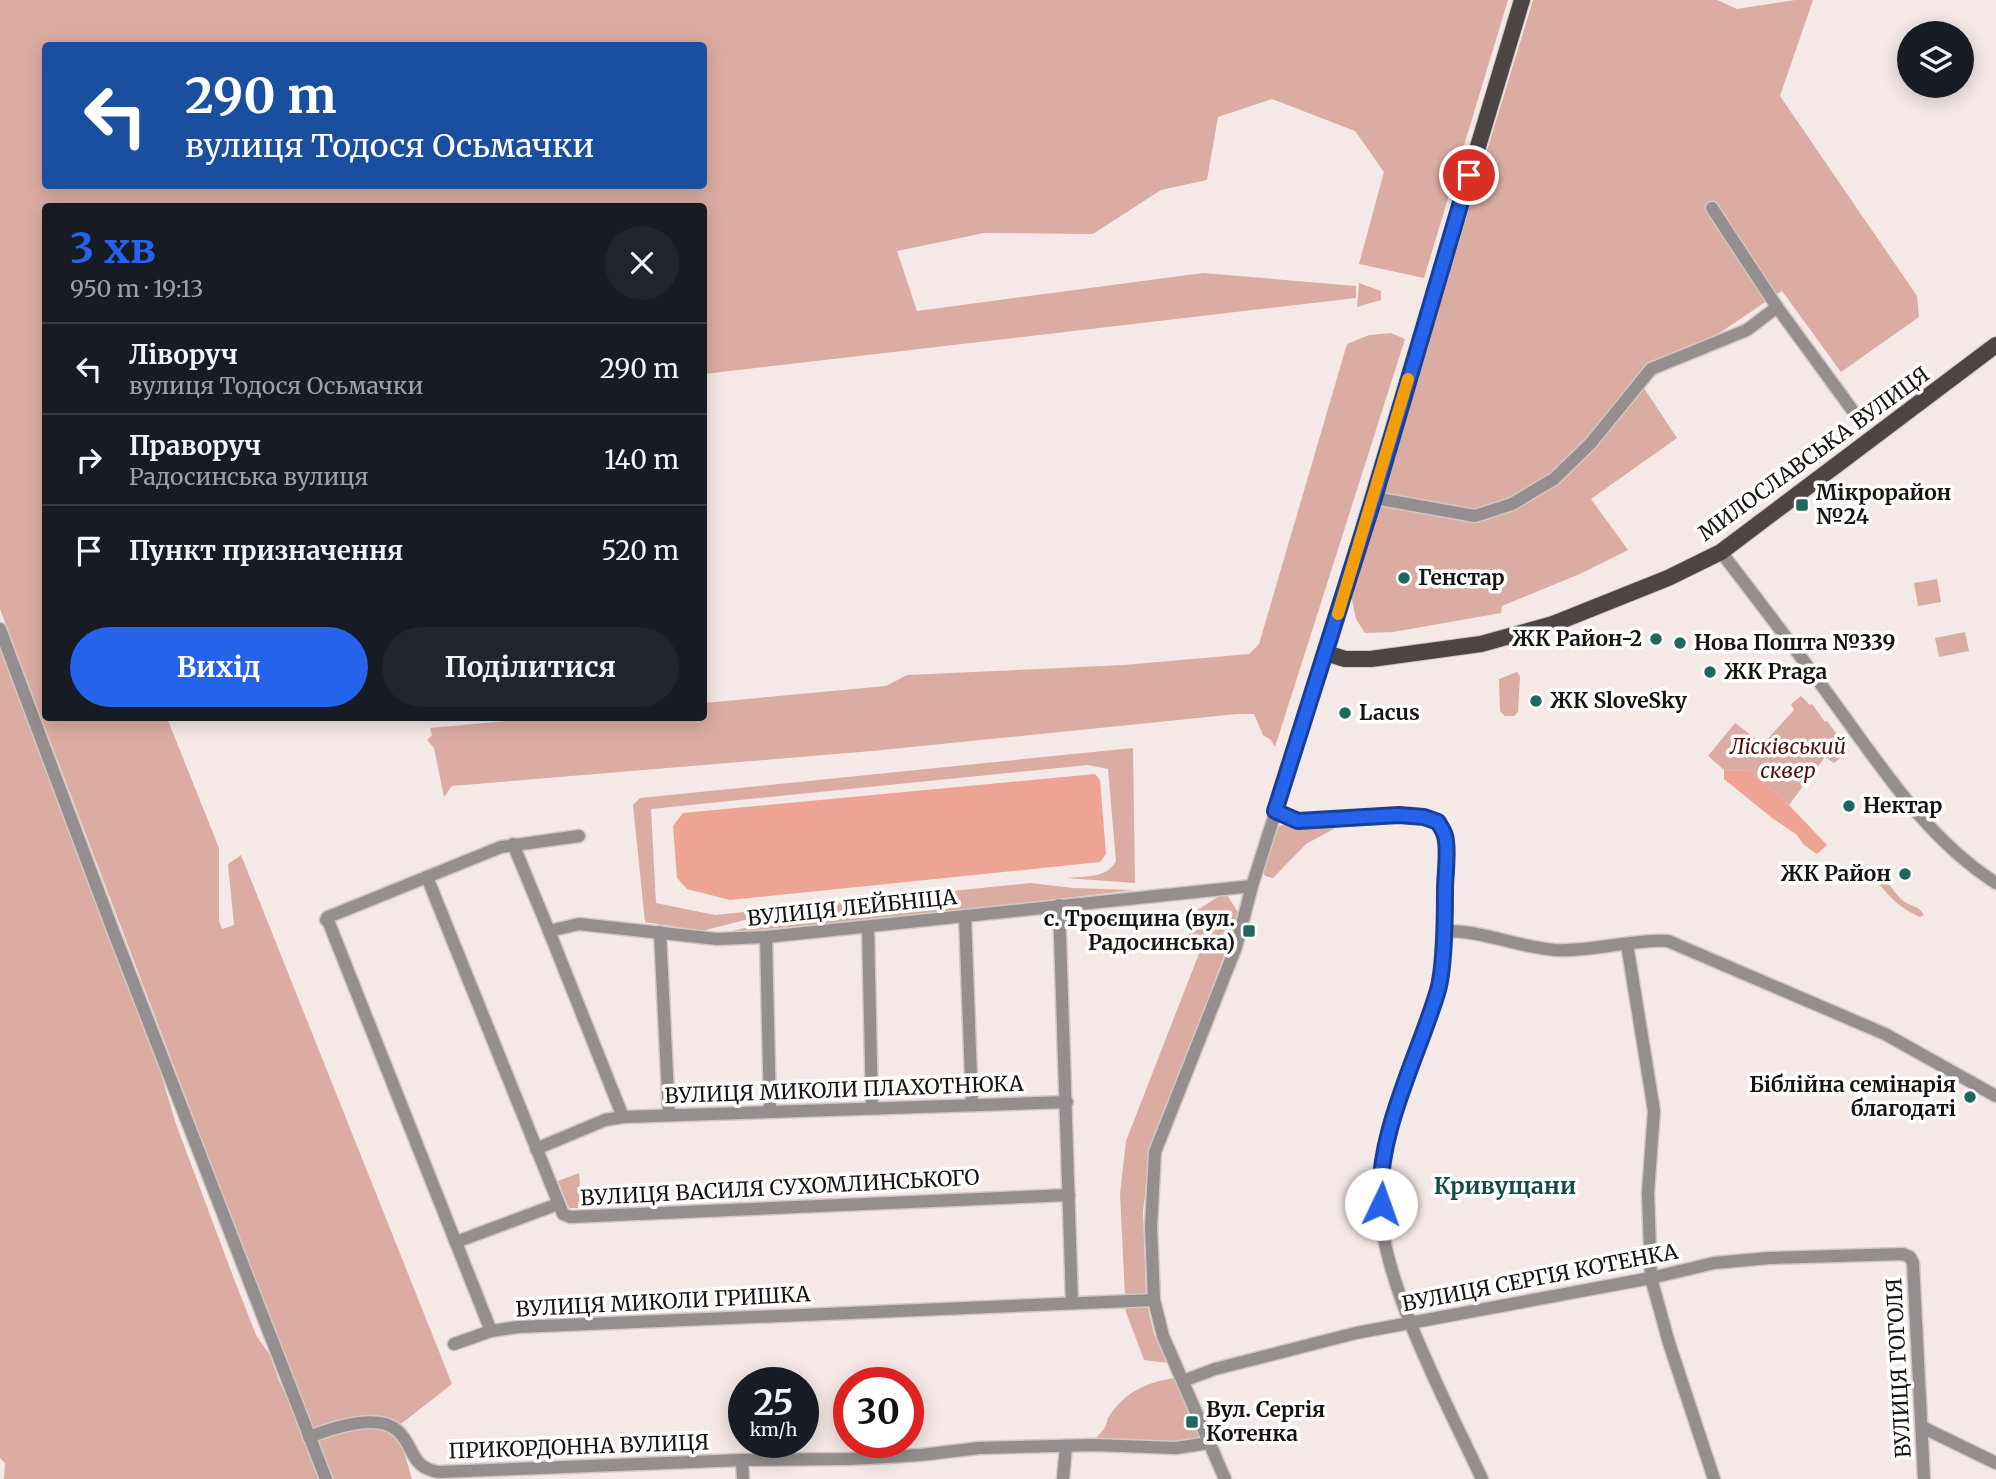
<!DOCTYPE html>
<html lang="uk">
<meta charset="utf-8">
<style>
body{margin:0;font-family:Merriweather,serif;background:#20242c;color:#f1f3f6;height:100vh;display:flex;flex-direction:column;font-size:26px;white-space:nowrap}
*{box-sizing:border-box;margin:0}
p{font-size:23px;color:#9ea1a6}
.icon{flex:none;width:38px;height:38px;fill:none;stroke:currentColor;stroke-width:2;stroke-linecap:round;stroke-linejoin:round}
.map{position:relative;flex:1;overflow:hidden}
.side{position:absolute;left:42px;top:203px;width:665px;height:518px;display:flex;flex-direction:column;background:#171b24;border-radius:7px;box-shadow:0 4px 18px #0003}
.side>*{flex:none}
.banner{position:absolute;left:42px;top:42px;width:665px;height:147px;border-radius:7px;box-shadow:0 4px 18px #0003;background:#1a4fa0;color:#fff;overflow:hidden}
.fabs{position:absolute;left:1897px;top:21px;display:grid;gap:14px}
.fabs a{display:grid;place-items:center;width:77px;height:77px;border-radius:50%;background:#171b24;box-shadow:0 4px 18px #0003;font-size:35px}
.speed{position:absolute;left:728px;top:1367px;display:flex;gap:14px;font-size:35px;font-weight:700;text-align:center}
.speed>*{display:grid;place-content:center;width:91px;height:91px;border-radius:50%;background:#171b24;box-shadow:0 4px 18px #0003;line-height:1}
.speed small{font-size:18px;font-weight:400}
.speed .limit{border:10px solid #d22;background:#fff;color:#111}
.pin{position:absolute;display:grid;place-items:center;width:60px;height:60px;color:#fff;margin:-30px;border:4px solid #fff;border-radius:50%;box-shadow:0 2px 7px #0007}
.me{position:absolute;width:77px;margin:-38px;rotate:3deg;stroke-linejoin:round;filter:drop-shadow(0 0 5px #0008)}
.turn{display:flex;align-items:center;gap:24px;height:147px;padding:0 28px;font-size:32px}
.turn .icon{width:91px;height:91px;stroke-width:2.5}
.turn b{display:block;font-size:49px;line-height:60px}
.round{display:grid;place-items:center;flex:none;width:74px;height:74px;border-radius:37px;background:#20242c}
.headline{display:flex;align-items:center;justify-content:space-between;height:119px;padding:0 28px}
h1{font-size:42px;font-weight:700;line-height:52px;color:#2563eb}
.button{display:flex;gap:14px;margin-top:auto;padding:14px 28px}
.button a{flex:1;height:80px;border-radius:42px;background:#2563eb;color:#fff;font-size:28px;font-weight:700;line-height:80px;text-align:center}
.button a+a{background:#20242c;color:#f1f3f6}
ul{padding:0;list-style:none}
li{display:flex;align-items:center;gap:21px;height:91px;padding:0 28px;border-top:2px solid #363941}
li div{flex:1}
li b{display:block;font-size:26px}
li em{font-style:normal}
.map>svg:first-child{display:block}
</style>
<div class="map">
<svg width="1996" height="1479" viewBox="0 0 1996 1479">
<rect width="100%" height="100%" fill="#f4e9e6"/>
<!-- green -->
<g fill="#dbada2" fill-rule="evenodd">
<path d="M0,0h1508l-84,278 -65,-14 25,-92 -29,-41 -83,-32 -54,18 -11,63 -46,10 -68,44 -109,-1 -87,18 20,60 286,-38 153,13v12l-652,76v-168h-658v512h121l52,130v73l3,8 12,-4 -6,-61 13,-9 211,529 -55,43 15,52h-81l-331,-870zM46,46h658v140h-658z"/>
<path d="M1533,0h184l20,9 58,-9h18l-33,96 137,200 2,21 -78,55 -59,-81 -140,94 35,53 -86,61 37,51 -46,23 -80,33 -1,7 -108,19 -28,1 -9,-14 -5,-24z"/>
<path d="M1359,283l22,8v9l-24,7z"/>
<path d="M1391,333l14,6 -130,408 -4,-7 -8,-5 -9,-21h-17l-365,37 -420,35 -8,11 -10,-49 -7,-8 5,-5 -2,-7 111,-10h163v-15l182,-17 21,-11 217,-10 125,-11 10,-10 88,-300 22,-9z"/>
<path d="M1937,579l4,23 -23,4 -4,-23z"/>
<path d="M1965,632l4,19 -30,6 -4,-19z"/>
<path d="M0,644l157,417 19,63 55,147 25,64 14,20 9,26 12,22 28,76h-315l1,-16 -5,-5z"/>
<path d="M1517,672l3,4 -2,36 -4,4h-9l-5,-5 -1,-32z"/>
<path d="M1801,696l9,9 2,-1 13,18 2,-1 22,30 -15,12 -9,-6 -36,48 -38,-34 -27,-1 -16,-14 27,-33 28,21 31,-34 -3,-6z"/>
<path d="M1133,748l2,135 -69,-5c18,-2 41,1 50,-17l-8,-92 -20,-4 -437,44 5,94 59,12 80,-8 -93,24 -57,-9 -12,-117 7,-7z"/>
<path d="M1288,824l53,1 -35,19 -33,34 -8,-2 -3,-5 13,-39 4,-6z"/>
<path d="M1885,879c6,7 12,18 20,23 8,5 14,4 19,13l-4,2c-18,-8 -28,-17 -40,-32z"/>
<path d="M1031,883l42,5 61,2 -202,24 -208,19 66,-16 44,-14z"/>
<path d="M1221,895h6l12,19 -30,83 -58,146 -8,69 3,84h-21l-5,-102 6,-53 74,-190 -11,-17 5,-22z"/>
<path d="M579,1173l3,35h-13l-11,-27z"/>
<path d="M1147,1304l7,30 14,29 -24,-3 -18,-48 -1,-6z"/>
<path d="M1175,1378l24,56 -3,8 -104,1c4,-6 11,-11 14,-18 4,-9 -2,-1 4,-10 16,-24 38,-33 65,-37z"/>
</g>
<!-- water -->
<g fill="#eda494">
<path d="M1724,770l27,1 38,34 38,40 -10,9 -13,-9 -8,-11 -24,-16 -48,-39z"/>
<path d="M1095,774l5,6 6,74 -6,8 -370,38 -43,-11 -10,-11 -4,-52 10,-13z"/>
</g>
<g fill="none" stroke-linecap="round" stroke-linejoin="round">
<defs>
<g id="minor">
<path d="M1712,208l65,99 76,104"/>
<path d="M1374,498l101,18 37,-12 42,-25 37,-36 60,-74 96,-39 30,-23"/>
<path d="M1721,552c37,48 74,96 109,145 49,66 95,141 166,186"/>
<path d="M0,629l114,304 212,546"/>
<path d="M1275,811l23,10 101,-6 26,2 13,5c11,22 7,37 7,61 0,29 0,79 -7,106 -8,31 -23,59 -33,89 -11,34 -22,73 -25,109 -7,82 67,216 102,292"/>
<path d="M513,844l36,87 30,-7 138,15 49,-2 486,-51"/>
<path d="M427,877l136,337 7,3 499,-22"/>
<path d="M1059,905l13,398"/>
<path d="M965,916l7,189"/>
<path d="M327,918l164,413 27,-4 636,-27"/>
<path d="M326,920l2,-3 173,-70 78,-11"/>
<path d="M868,927l4,181"/>
<path d="M549,931l74,186 444,-15"/>
<path d="M1443,931c39,-1 74,16 112,19 38,2 75,-11 113,-9l217,93 111,62"/>
<path d="M660,932l9,183"/>
<path d="M766,937l4,174"/>
<path d="M1627,944l27,167 -6,82 3,85 18,65 45,136"/>
<path d="M536,1149l69,-29 18,-3"/>
<path d="M456,1242l102,-38"/>
<path d="M454,1344l37,-13"/>
<path d="M1183,1381l32,-12 141,-36 295,-55 63,-15 55,-5 134,-4 7,3 3,6 11,216"/>
<path d="M1922,1427l74,36"/>
<path d="M309,1437c23,-9 69,-25 89,-6 17,16 12,37 41,41l303,-12 107,-1 72,-4 58,-7 115,-3 82,3 33,-5"/>
<path d="M742,1460l1,19"/>
<path d="M1063,1479l3,-33"/>
<path d="M1225,1479l-62,-143 -9,-36 -3,-73 4,-75 81,-205 16,-61 74,-233"/>
</g>
<path id="major" d="M1522,0l-196,653 19,6h26l110,-15 72,-20 115,-46 53,-26 275,-207"/>
</defs>
<!-- minor casing -->
<use href="#minor" stroke="#d1c7c4" stroke-width="15"/>
<!-- major casing -->
<use href="#major" stroke="#d1c7c4" stroke-width="18"/>
<!-- minor -->
<use href="#minor" stroke="#948f8e" stroke-width="12"/>
<!-- major -->
<use href="#major" stroke="#4d4544" stroke-width="16"/>
</g>
<g fill="none" stroke-linecap="round" stroke-linejoin="round">
<defs>
<path id="route" d="M1381,1204c-6,-68 38,-149 57,-214 7,-25 7,-74 7,-101 0,-14 4,-40 0,-53 -1,-5 -5,-10 -7,-14l-14,-5 -25,-2 -101,6 -23,-10 99,-313 95,-323"/>
</defs>
<!-- route casing -->
<use href="#route" stroke="#184099" stroke-width="18"/>
<!-- route -->
<use href="#route" stroke="#2563eb" stroke-width="12"/>
<!-- slow -->
<path stroke="#f59e0b" stroke-width="12" d="M1338,614l70,-235"/>
</g>
<!-- markers -->
<g fill="#1f685e" stroke="#fff" stroke-width="2.5">
<rect x="1795" y="498" width="14" height="14" rx="3.5"/>
<circle cx="1404" cy="578" r="7"/>
<circle cx="1656" cy="639" r="7"/>
<circle cx="1680" cy="643" r="7"/>
<circle cx="1710" cy="672" r="7"/>
<circle cx="1536" cy="701" r="7"/>
<circle cx="1345" cy="713" r="7"/>
<circle cx="1849" cy="806" r="7"/>
<circle cx="1905" cy="874" r="7"/>
<rect x="1242" y="924" width="14" height="14" rx="3.5"/>
<circle cx="1970" cy="1097" r="7"/>
<rect x="1185" y="1415" width="14" height="14" rx="3.5"/>
</g>
<g text-anchor="middle" stroke-width="7" stroke-linejoin="round" paint-order="stroke">
<!-- street labels -->
<g font-size="21" fill="#171313" stroke="#fff">
<text transform="translate(1814 454) rotate(-36)" y="7">МИЛОСЛАВСЬКА ВУЛИЦЯ</text>
<text transform="translate(852 908) rotate(-6)" y="7">ВУЛИЦЯ ЛЕЙБНІЦА</text>
<text transform="translate(844 1090) rotate(-2)" y="7">ВУЛИЦЯ МИКОЛИ ПЛАХОТНЮКА</text>
<text transform="translate(780 1188) rotate(-3)" y="7">ВУЛИЦЯ ВАСИЛЯ СУХОМЛИНСЬКОГО</text>
<text transform="translate(1540 1278) rotate(-11)" y="7">ВУЛИЦЯ СЕРГІЯ КОТЕНКА</text>
<text transform="translate(663 1302) rotate(-3)" y="7">ВУЛИЦЯ МИКОЛИ ГРИШКА</text>
<text transform="translate(1899 1368) rotate(-93)" y="7">ВУЛИЦЯ ГОГОЛЯ</text>
<text transform="translate(579 1447) rotate(-2)" y="7">ПРИКОРДОННА ВУЛИЦЯ</text>
</g>
<!-- poi labels -->
<g font-size="21" font-weight="bold" fill="#171313" stroke="#fff" text-anchor="start">
<text x="1816" y="500">Мікрорайон<tspan x="1816" dy="24">№24</tspan></text>
<text x="1418" y="585">Генстар</text>
<text x="1642" y="646" text-anchor="end">ЖК Район-2</text>
<text x="1694" y="650">Нова Пошта №339</text>
<text x="1724" y="679">ЖК Praga</text>
<text x="1550" y="708">ЖК SloveSky</text>
<text x="1359" y="720">Lacus</text>
<text x="1863" y="813">Нектар</text>
<text x="1891" y="881" text-anchor="end">ЖК Район</text>
<text x="1235" y="926" text-anchor="end">с. Троєщина (вул.<tspan x="1235" dy="24">Радосинська)</tspan></text>
<text x="1956" y="1092" text-anchor="end">Біблійна семінарія<tspan x="1956" dy="24">благодаті</tspan></text>
<text x="1206" y="1417">Вул. Сергія<tspan x="1206" dy="24">Котенка</tspan></text>
</g>
<!-- park labels -->
<g font-size="21" font-style="italic" fill="#501005" stroke="#fff">
<text x="1788" y="754">Лісківський<tspan x="1788" dy="24">сквер</tspan></text>
</g>
<!-- neighbourhood labels -->
<g font-size="23" font-weight="bold" fill="#124c45" stroke="#fff">
<text x="1505" y="1194">Кривущани</text>
</g>
</g>
</svg>
<div class="fabs">
<a><svg class="icon" aria-label="layers" viewBox="0 0 24 24"><path d="M12 4l9 5-9 5-9-5zM3 14l9 5 9-5"/></svg></a>
</div>
<div class="speed"><div>25<small>km/h</small></div><div class="limit">30</div></div>
<div class="pin" style="left:1469px;top:175px;background:#d93025"><svg class="icon" aria-label="arrive" viewBox="0 0 24 24"><path d="M6 21V4h12l-3 4 3 4H6"/></svg></div>
<svg class="me" style="left:1381px;top:1204px" viewBox="-20 -20 40 40"><circle r="19" fill="#fff"/><path d="M0-13L10 11 0 6-10 11z" fill="#2563eb"/></svg>
<div class="banner">
<div class="turn"><svg class="icon" aria-label="left" viewBox="0 0 24 24"><path d="M17 20v-9H6M10 6l-5 5 5 5"/></svg><div><b>290 m</b>вулиця Тодося Осьмачки</div></div>
</div>
<section class="side">
<div class="headline"><div><h1>3 хв</h1><p>950 m · 19:13</p></div><a class="round"><svg class="icon" aria-label="close" viewBox="0 0 24 24"><path d="M6 6l12 12M18 6L6 18"/></svg></a></div>
<ul>
<li><svg class="icon" aria-label="left" viewBox="0 0 24 24"><path d="M17 20v-9H6M10 6l-5 5 5 5"/></svg><div><b>Ліворуч</b><p>вулиця Тодося Осьмачки</p></div><em>290 m</em></li>
<li><svg class="icon" aria-label="right" viewBox="0 0 24 24"><path d="M7 20v-9h11M14 6l5 5-5 5"/></svg><div><b>Праворуч</b><p>Радосинська вулиця</p></div><em>140 m</em></li>
<li><svg class="icon" aria-label="arrive" viewBox="0 0 24 24"><path d="M6 21V4h12l-3 4 3 4H6"/></svg><div><b>Пункт призначення</b></div><em>520 m</em></li>
</ul>
<div class="button"><a>Вихід</a><a>Поділитися</a></div>
</section>
</div>
